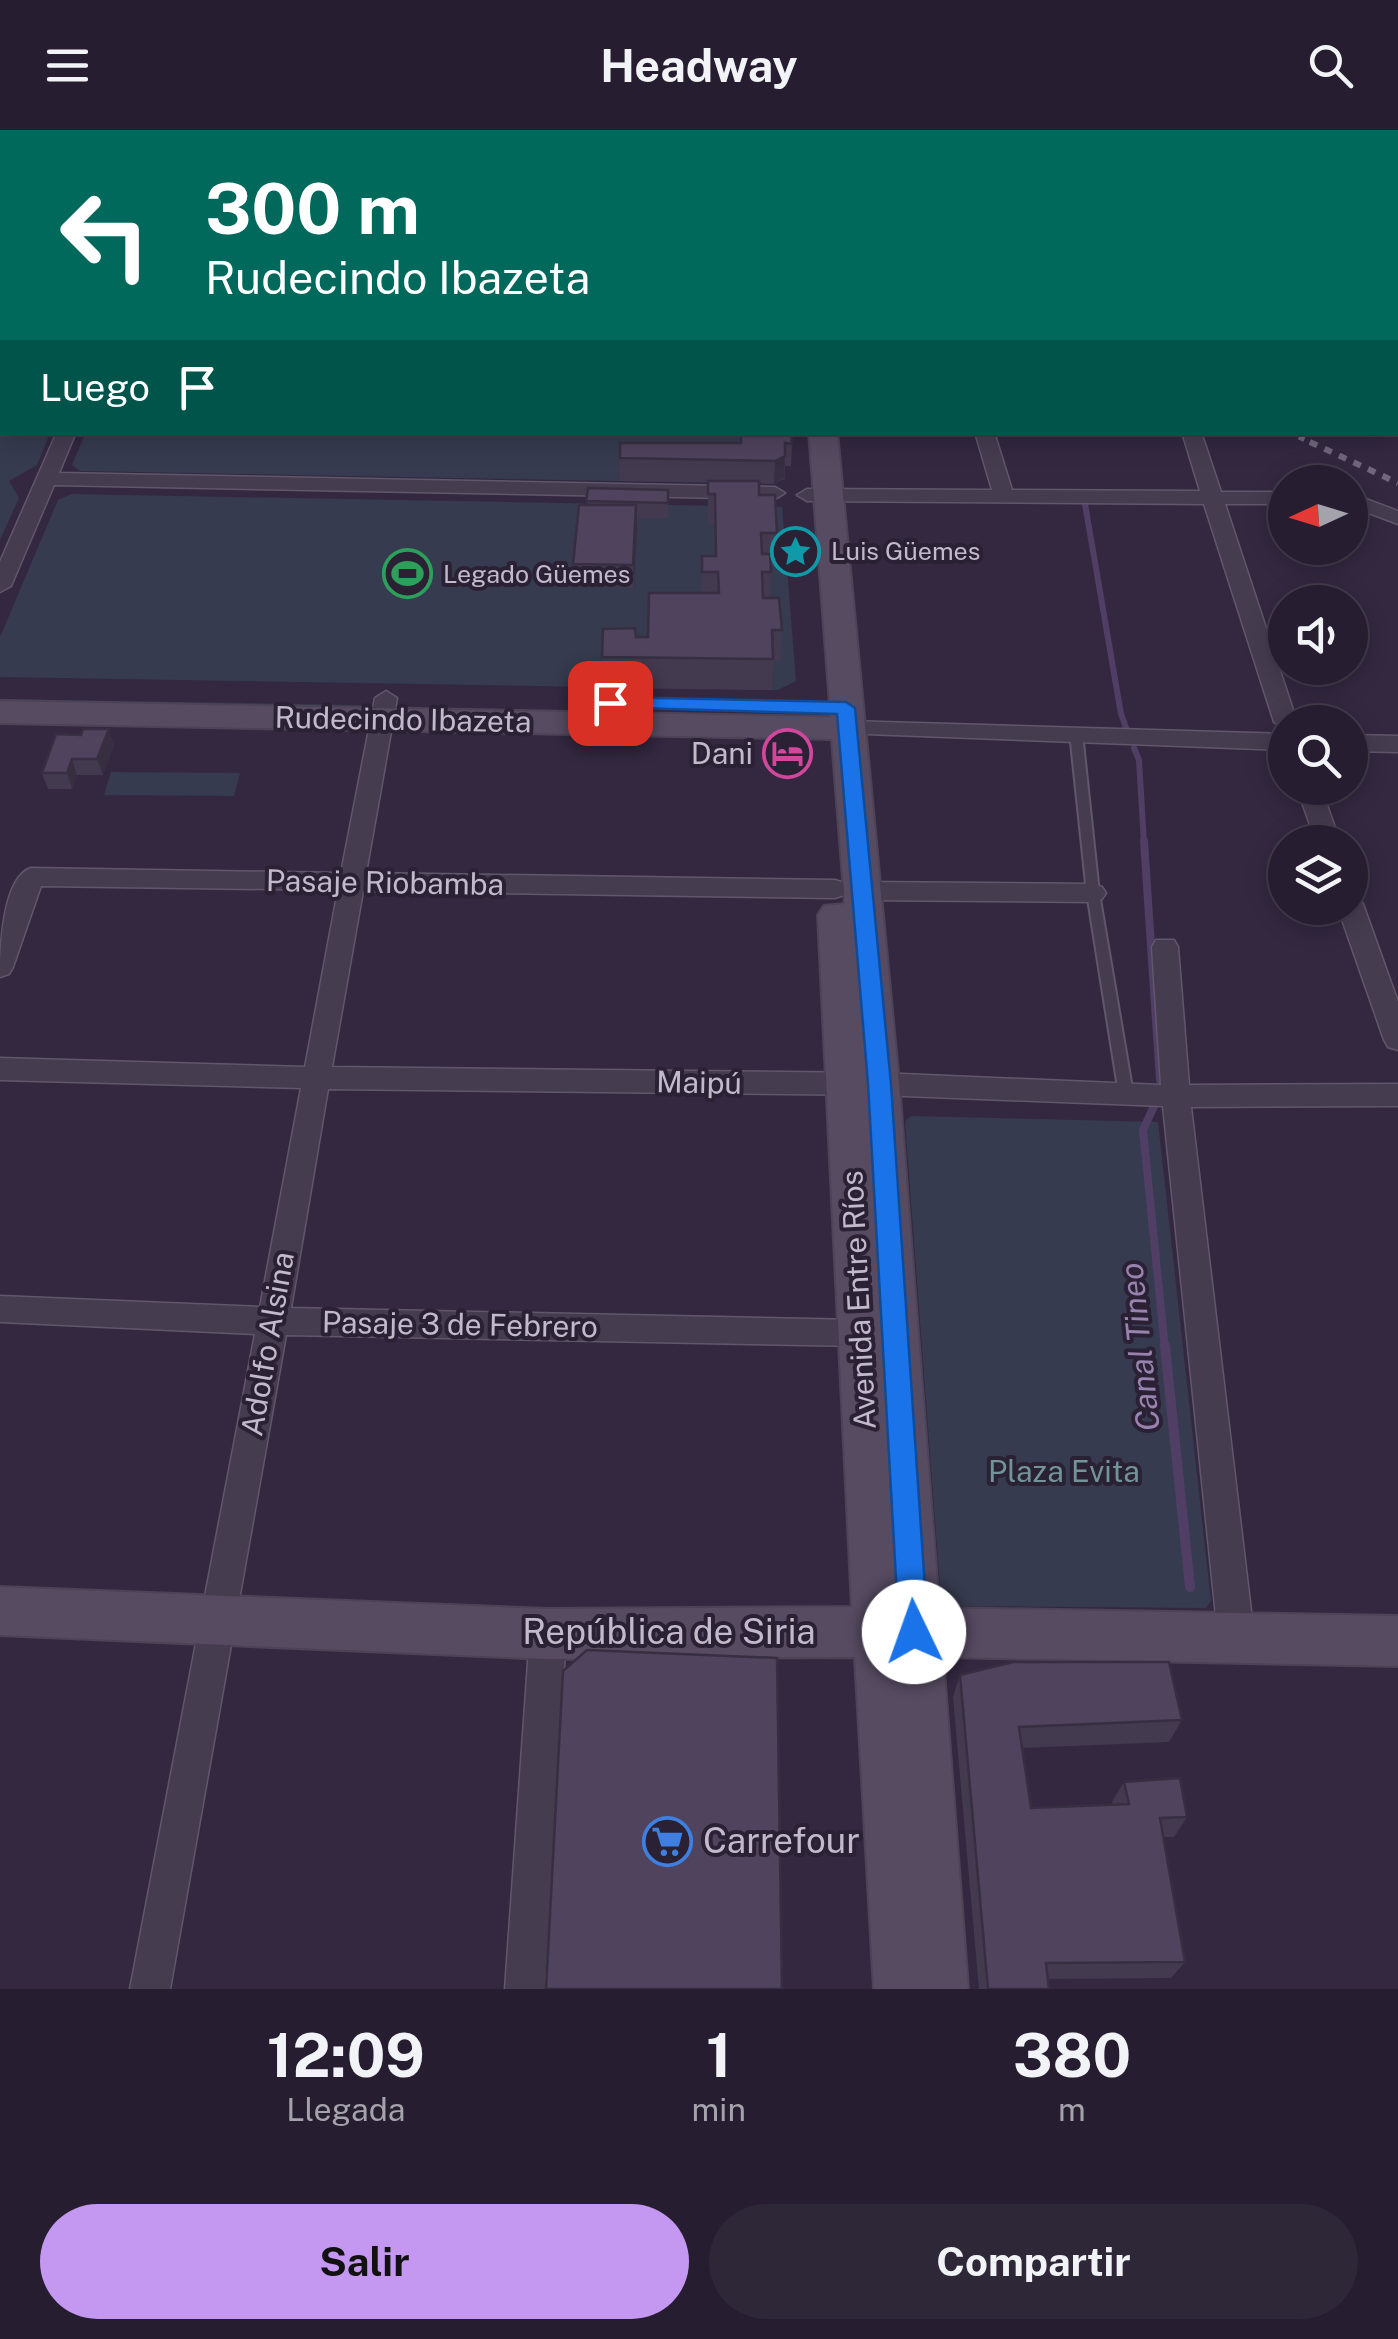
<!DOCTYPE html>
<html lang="es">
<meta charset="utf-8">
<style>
body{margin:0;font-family:"Public Sans",sans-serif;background:#2e2738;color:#f1f3f6;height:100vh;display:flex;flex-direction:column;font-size:38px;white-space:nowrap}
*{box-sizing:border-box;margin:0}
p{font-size:32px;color:#a4a2ab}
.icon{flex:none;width:55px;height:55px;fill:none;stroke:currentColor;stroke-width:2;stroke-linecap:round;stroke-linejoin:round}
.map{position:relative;height:1859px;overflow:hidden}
.side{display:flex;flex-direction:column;background:#261e30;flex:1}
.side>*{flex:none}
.banner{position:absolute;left:0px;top:0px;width:1400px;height:305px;box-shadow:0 5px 25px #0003,0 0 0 2px #423c4c;background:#00695c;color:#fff;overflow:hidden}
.needle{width:65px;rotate:266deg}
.tools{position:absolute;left:1268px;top:335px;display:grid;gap:20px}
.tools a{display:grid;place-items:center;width:100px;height:100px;border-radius:50%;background:#261e30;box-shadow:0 5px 25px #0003,0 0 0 2px #423c4c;font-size:50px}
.pin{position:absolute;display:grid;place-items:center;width:85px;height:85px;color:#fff;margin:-42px;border-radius:20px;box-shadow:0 5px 15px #0006}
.me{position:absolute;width:110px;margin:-55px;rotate:357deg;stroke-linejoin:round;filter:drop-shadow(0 0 8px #0008)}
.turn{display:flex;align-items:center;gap:35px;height:210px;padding:0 40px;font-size:45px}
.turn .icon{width:130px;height:130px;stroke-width:2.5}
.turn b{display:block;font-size:70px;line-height:85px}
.then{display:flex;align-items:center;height:95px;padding:0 40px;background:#0003;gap:20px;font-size:38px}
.eta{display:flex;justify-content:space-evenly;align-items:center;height:170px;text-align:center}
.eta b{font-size:60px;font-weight:700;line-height:70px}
.cta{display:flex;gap:20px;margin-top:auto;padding:20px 40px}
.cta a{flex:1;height:115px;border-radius:60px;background:#c498f0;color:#111;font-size:40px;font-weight:700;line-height:115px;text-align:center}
.cta a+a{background:#2e2738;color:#f1f3f6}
header{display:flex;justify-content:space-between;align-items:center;height:130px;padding:0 40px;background:#261e30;font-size:45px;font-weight:700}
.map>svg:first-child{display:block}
</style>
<header><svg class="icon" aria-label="menu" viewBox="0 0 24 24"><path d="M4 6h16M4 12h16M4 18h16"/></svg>Headway<svg class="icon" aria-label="search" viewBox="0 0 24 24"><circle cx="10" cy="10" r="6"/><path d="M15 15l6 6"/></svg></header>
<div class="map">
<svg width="1398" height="1859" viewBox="0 0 1398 1859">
<rect width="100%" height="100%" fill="#332840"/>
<!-- green -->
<g fill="#363b4f">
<path d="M0,167l2,135 48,1 -13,32 -28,16 10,17 -19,42z"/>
<path d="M86,302h696l3,47 -11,5 -694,-13 -8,-6z"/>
<path d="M71,364l711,13 14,174 -18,9 -778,-13v-40l58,-137z"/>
<path d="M0,569l361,6 -1,7 -360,-6z"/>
<path d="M111,642l129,1 -6,23 -130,-1z"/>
<path d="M911,986l247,6 53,479 -5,7 -256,-2 -9,-6 -36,-479z"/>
</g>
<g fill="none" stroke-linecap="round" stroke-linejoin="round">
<!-- stream-far2 -->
<g stroke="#503e65" stroke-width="6">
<path d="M1085,374l36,210 7,19"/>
<path d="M1134,618l5,12 5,83"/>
</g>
<!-- stream-far1 -->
<g stroke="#503e65" stroke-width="8">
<path d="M1144,711l16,239"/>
<path d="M1155,974l-12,26 22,219"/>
</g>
<!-- stream -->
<path stroke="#503e65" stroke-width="10" d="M1165,1216l25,241"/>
<defs>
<path id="lane" d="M1076,599l6,4 17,160 34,201 -2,4h-10l-2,-4 -32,-201 -17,-160z"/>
<g id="street">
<path d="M705,0h18l2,2h-18z"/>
<path d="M941,0h16v2h-15z"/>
<path d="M1080,0h16v2h-15z"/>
<path d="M1368,0h16l2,2h-16z"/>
<rect x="0" y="13" width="2" height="10"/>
<path d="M2,82v14l-2,1v-14z"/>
<path d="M57,302h19l-17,41 716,14 10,6 -10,6 -721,-14 -43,101 -11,6v-30z"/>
<path d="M975,302h19l18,58 188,1 -18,-59h19l20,60h64v12h-60l72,218h-12v7l-11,-7 -70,-218 -397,-3 -10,-6 10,-6 185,1z"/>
<path d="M1350,363l48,18v13l-48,-18z"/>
<path d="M386,561l11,7 -31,175 469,7 9,3 4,6 -4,6 -9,3 -472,-7 -31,176 547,6 282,12 -9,-138 4,-7h18l4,7 11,138 209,-1v22l-207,1 63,529 -6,12 -12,5 -12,-5 -6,-12 -55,-530 -284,-11 -551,-6 -37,219 568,12 11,3 5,10 -5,10 -11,3 -573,-11 -116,654h-40l125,-655 -255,-12v-26l260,11 41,-219 -301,-8v-22l305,9 33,-177 -297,-4 -28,81 -4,7 -9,3c0,-26 2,-100 31,-109l310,5 34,-175z"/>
<path d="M848,591l437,13v16l-445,-17 -4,-5z"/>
<path d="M1350,605l48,1v16l-48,-1z"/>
<path d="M1297,658h24l19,54h-24z"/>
<path d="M862,752l231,2 9,3 4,6 -4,6 -9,3 -231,-2 -9,-3 -4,-6 4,-6z"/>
<path d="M1350,765l9,3 4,6 35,98v48l-10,-3 -4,-7 -46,-132h12z"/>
<path d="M548,1487l12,5 6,12 -21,355h-40l25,-355 6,-12z"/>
</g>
<g id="secondary">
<rect x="791" y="0" width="22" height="2"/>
<path d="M809,302h28l62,652 40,524 459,8v50l-455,-9 25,332h-94l-19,-332 -307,2 -548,-24v-48l548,22 304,-2 -34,-692 6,-9 21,-2 -13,-165 -832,-16v-22l831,16z"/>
</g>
</defs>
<!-- lane casing -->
<use href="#lane" stroke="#61576a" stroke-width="4"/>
<!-- street casing -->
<use href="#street" stroke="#61576a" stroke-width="3"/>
<!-- secondary casing -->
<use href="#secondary" stroke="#4c4356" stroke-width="4"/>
<!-- lane -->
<use href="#lane" fill="#463c50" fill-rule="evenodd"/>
<!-- street -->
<use href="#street" fill="#463c50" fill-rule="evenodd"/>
<!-- secondary -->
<use href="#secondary" fill="#574b62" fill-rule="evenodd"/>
<!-- rail-far1 -->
<g stroke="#71667d" stroke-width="5" stroke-dasharray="6 6" stroke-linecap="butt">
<path d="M657,0l5,2"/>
<path d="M1288,302l28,13"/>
</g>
<!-- rail -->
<path stroke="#71667d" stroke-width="6" stroke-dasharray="8 8" stroke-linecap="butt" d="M1310,312l88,41"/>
</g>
<!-- wall -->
<g fill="#443a50">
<rect x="0" y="149" width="2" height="93"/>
<path d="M741,313l51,1 -1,22h-6l-1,12 -10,6 -15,-1v12l18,38 -1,31h-5l-1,34 12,32 -2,31h-7l-1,29 -168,-2 -2,-31 34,-20h12l54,-44v-37h13v-32h-7v-42l-88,-1v-23z"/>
<path d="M588,358l80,2v28h-31l-3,70 -60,-1 -1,-23 14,-59z"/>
<path d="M56,604l58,11 -11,30h-26l-5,14h-24l-6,-16z"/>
<path d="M960,1545l222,45 -13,22 -147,6 9,60 82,-3 -1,-3 12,-20 63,35 -13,20h-10l21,125 -14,16 -123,1 1,10h-70l-26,-292z"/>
</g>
<!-- shaded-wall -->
<g fill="#372f41">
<path d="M785,326l-1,22 -10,6 1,-23z"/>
<path d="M636,375l1,23 -3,60 -1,-23z"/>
<path d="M109,599l5,16 -11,30 -6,-16z"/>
<path d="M72,629l5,16 -5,14 -5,-16z"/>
</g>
<!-- building -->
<g fill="#4f435d" stroke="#372f41" stroke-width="2.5">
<rect x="0" y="149" width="2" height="63"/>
<path d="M741,302h50l1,12 -7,-1v13l-10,5 -155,-3v-15h121z"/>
<path d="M708,351h51v14h16l2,38h-16l1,21h8l1,18h-9l1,26h16l3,32h-10l1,29 -171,-2 1,-28 32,-1 1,9h12l1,-44h70l-1,-21h-16v-16h14l-1,-62h-7z"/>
<path d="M588,358l80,2v13l-82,-2z"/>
<path d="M579,375h57l-3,60 -60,-1z"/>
<path d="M83,599h26l-12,30h-25l-5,14h-25l14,-39 25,1z"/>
<path d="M587,1520l190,8 5,331h-236l17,-318z"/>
<path d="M1013,1532h156l13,58 -163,7 12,81 98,-4 -5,-22 56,-4 7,39 -27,1 25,144 -139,1 3,26h-61l-28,-314z"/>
</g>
<!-- route -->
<path fill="#1a73e8" stroke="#114b97" stroke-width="2.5" d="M610,567l236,5 9,6 36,376 37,548 -4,10 -10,4 -10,-4 -5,-10 -31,-548 -31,-370 -234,-7 -3,-4z"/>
<!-- icons -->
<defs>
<symbol id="sight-ring" viewBox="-11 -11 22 22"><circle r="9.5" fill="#2b2135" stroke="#0f9aa8" stroke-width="1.5"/><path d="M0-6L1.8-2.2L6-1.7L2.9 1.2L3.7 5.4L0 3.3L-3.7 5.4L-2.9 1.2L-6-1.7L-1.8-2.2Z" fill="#0f9aa8"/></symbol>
<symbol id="stadium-ring" viewBox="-11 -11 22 22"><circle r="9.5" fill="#2b2135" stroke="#2e9e5b" stroke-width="1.5"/><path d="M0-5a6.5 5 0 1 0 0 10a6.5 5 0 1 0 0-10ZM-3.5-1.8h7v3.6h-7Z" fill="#2e9e5b"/></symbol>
<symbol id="hotel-ring" viewBox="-11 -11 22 22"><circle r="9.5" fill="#2b2135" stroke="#d1479c" stroke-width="1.5"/><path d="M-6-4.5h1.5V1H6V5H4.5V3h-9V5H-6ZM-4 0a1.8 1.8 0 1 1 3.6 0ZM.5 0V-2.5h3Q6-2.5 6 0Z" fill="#d1479c"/></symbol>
<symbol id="supermarket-ring" viewBox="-11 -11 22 22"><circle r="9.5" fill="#2b2135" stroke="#3f7fe0" stroke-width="1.5"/><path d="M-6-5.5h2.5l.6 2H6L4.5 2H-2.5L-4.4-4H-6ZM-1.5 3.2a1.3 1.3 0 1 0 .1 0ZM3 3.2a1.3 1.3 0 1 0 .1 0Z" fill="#3f7fe0"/></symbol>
</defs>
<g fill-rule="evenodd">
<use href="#sight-ring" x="768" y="394" width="55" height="55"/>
<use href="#stadium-ring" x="380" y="416" width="55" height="55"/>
<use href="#hotel-ring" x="760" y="596" width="55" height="55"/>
<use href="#supermarket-ring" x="640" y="1684" width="55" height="55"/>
</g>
<g text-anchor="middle" stroke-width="8" stroke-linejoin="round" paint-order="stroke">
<!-- far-poi labels -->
<g font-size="25" fill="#c2b9ca" stroke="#2b2135" text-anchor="start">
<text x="831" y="430">Luis Güemes</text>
<text x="443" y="453">Legado Güemes</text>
</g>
<!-- street labels -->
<g font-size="30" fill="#c2b9ca" stroke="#2b2135">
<text transform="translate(403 590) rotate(1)" y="10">Rudecindo Ibazeta</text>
<text transform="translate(385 753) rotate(1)" y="10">Pasaje Riobamba</text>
<text transform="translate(699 953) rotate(1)" y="10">Maipú</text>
<text transform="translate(859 1170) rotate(-93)" y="10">Avenida Entre Ríos</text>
<text transform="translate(460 1195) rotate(1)" y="10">Pasaje 3 de Febrero</text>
<text transform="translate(268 1214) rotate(-80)" y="10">Adolfo Alsina</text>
</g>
<!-- poi labels -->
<g font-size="30" fill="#c2b9ca" stroke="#2b2135" text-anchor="end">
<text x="753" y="634">Dani</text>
</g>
<!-- park labels -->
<g font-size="30" fill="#729499" stroke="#2b2135">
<text x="1064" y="1352">Plaza Evita</text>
</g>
<!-- water labels -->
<g font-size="32" font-style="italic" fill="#9883af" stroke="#2b2135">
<text transform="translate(1140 1217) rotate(-96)" y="11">Canal Tineo</text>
</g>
<!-- near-street labels -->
<g font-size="35" fill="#c2b9ca" stroke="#2b2135">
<text x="669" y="1514">República de Siria</text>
</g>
<!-- near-poi labels -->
<g font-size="35" fill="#c2b9ca" stroke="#2b2135" text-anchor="start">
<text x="703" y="1723">Carrefour</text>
</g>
</g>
</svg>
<div class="tools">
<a><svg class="needle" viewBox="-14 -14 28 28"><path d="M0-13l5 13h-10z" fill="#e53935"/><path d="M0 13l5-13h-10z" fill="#a4a2ab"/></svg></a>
<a><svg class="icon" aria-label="sound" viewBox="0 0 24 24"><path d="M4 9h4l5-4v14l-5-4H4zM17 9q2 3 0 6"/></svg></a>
<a><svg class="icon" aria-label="search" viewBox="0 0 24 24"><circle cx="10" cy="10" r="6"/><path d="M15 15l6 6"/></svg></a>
<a><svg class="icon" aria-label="layers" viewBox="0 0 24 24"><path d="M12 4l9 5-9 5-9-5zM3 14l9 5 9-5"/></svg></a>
</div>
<div class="pin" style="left:610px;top:573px;background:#d93025"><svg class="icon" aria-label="arrive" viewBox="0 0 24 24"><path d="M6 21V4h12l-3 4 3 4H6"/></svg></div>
<svg class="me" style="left:914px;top:1502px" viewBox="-20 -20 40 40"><circle r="19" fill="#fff"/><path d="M0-13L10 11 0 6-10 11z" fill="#1a73e8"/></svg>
<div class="banner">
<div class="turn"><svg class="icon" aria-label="left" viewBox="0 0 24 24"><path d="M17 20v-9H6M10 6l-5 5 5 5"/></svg><div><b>300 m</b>Rudecindo Ibazeta</div></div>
<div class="then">Luego<svg class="icon" aria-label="arrive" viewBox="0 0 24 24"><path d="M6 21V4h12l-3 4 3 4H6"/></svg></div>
</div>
</div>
<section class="side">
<div class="eta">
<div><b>12:09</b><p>Llegada</p></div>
<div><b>1</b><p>min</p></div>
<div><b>380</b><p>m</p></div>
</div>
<div class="cta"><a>Salir</a><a>Compartir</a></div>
</section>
